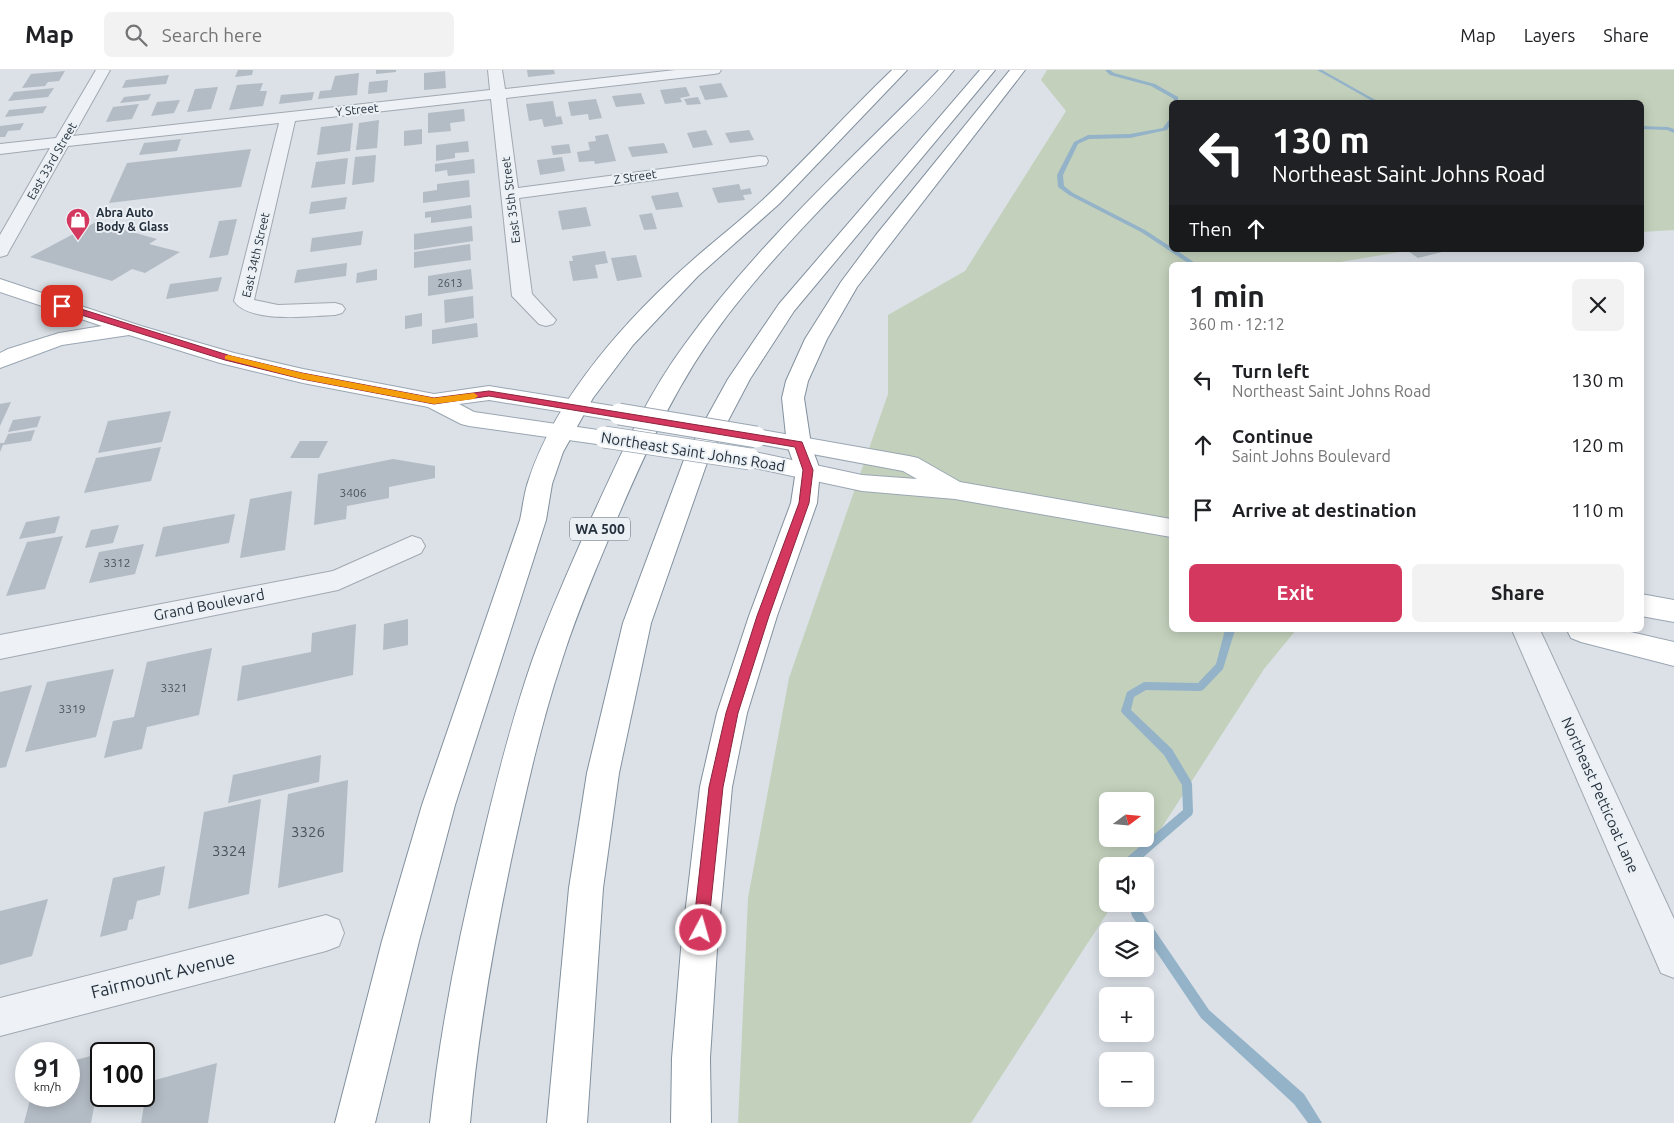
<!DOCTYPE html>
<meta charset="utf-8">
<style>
body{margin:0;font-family:Ubuntu,sans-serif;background:#f2f2f2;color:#202124;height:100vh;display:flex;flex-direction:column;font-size:19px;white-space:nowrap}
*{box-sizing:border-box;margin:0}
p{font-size:16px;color:#757577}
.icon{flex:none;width:28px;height:28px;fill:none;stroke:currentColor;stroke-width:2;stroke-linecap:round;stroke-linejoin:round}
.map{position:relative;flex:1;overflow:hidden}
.drawer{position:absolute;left:1169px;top:192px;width:475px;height:370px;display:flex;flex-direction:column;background:#fff;border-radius:8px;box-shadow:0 2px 12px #0003}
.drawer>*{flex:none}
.banner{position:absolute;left:1169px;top:30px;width:475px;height:152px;border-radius:8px;box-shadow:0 2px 12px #0003;background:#202124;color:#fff;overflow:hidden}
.needle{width:32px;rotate:74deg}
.buttons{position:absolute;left:1099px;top:722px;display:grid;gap:10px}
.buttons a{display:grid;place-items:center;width:55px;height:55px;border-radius:8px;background:#fff;box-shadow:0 2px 12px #0003;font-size:25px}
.speed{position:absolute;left:15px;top:972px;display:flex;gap:10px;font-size:25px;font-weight:700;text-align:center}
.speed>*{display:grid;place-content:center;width:65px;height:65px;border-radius:50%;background:#fff;box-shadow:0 2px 12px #0003;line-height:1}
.speed small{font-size:12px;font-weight:400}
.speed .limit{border:2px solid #111;border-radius:8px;background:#fff;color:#111}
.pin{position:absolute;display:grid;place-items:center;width:42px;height:42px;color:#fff;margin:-21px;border-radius:10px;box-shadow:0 2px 8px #0006}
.me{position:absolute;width:55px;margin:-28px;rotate:6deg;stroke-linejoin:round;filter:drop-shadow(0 0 4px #0008)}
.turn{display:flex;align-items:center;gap:18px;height:105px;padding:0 20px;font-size:22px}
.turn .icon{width:65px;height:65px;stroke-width:2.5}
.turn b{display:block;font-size:35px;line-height:42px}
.then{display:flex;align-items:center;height:48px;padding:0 20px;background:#0003;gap:10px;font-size:19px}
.round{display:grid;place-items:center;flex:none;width:52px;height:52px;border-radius:8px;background:#f2f2f2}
.head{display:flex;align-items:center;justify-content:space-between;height:85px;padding:0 20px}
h1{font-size:30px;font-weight:700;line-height:38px}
.action{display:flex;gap:10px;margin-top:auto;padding:10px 20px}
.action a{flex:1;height:58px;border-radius:8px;background:#d4385e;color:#fff;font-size:20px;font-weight:700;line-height:58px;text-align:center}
.action a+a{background:#f2f2f2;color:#202124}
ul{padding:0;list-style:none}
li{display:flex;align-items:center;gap:15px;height:65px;padding:0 20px}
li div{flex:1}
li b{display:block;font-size:19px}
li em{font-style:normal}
header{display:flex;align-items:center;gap:30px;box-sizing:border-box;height:70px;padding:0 25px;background:#fff;border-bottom:1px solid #e0e0e0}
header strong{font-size:24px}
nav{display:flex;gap:28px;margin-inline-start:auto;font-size:18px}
.search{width:350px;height:45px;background:#f2f2f2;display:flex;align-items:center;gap:12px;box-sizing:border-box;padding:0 18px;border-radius:8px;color:#757577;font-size:19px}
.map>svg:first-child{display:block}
</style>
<header>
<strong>Map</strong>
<div class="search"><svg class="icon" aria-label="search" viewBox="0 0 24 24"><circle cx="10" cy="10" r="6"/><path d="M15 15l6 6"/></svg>Search here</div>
<nav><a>Map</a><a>Layers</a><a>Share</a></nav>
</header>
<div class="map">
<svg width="1674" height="1053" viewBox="0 0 1674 1053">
<rect width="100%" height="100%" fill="#dbe1e7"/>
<!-- green -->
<path fill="#c3d1bc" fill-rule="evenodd" d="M1047,0h627v160l-33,2v-130h-470v148h240l-88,15h-152v365h125l-32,39 -127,197h-29v38h5l-142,219h-233l10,-225 41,-220 99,-284v-79l77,-44 101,-160 -25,-31zM1108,731h37v38h-37z"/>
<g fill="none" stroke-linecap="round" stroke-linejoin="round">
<!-- stream -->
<g fill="#94b3c9" fill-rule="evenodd">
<path d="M1105,0h5l4,3 41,11 23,13v5h-4v-3l-23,-13 -41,-11z"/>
<path d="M1317,0h5l57,32h-5z"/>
<path d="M1169,50h2v4l-4,6 -37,8 -41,1 -11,5 -15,31 1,11 9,7 72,37 26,17v3h5l22,15h-7l-50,-33 -72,-37 -11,-8 -1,-12 17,-33 14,-7 42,-1 33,-6z"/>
<path d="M1641,56l27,1 6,2v4l-7,-3 -26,-1z"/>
<path d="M1225,560h10l-12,39 -20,21 -3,1 -54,-1 -12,7 -3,13 41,39 19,32 1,3 1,28 -1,3 -59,51h-10l1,-6 59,-50 -1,-25 -18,-30 -41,-41 -2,-3 6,-19 17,-10 54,1 18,-19z"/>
<path d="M1129,834h10l2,6 68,100 95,84 18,29h-14l-14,-19 -93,-86 -56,-83v-4h-3l-10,-15z"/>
</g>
</g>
<!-- building -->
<g fill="#b3bbc4">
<path d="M238,0h15l-1,5 -17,2z"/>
<path d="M376,0h20v2l-20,2z"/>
<path d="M527,0h27l1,4 -27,3z"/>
<path d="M65,1l-6,10 -11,1 -3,4 -23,2 9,-14z"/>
<path d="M445,1l1,17 -22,2v-17z"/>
<path d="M359,3l-2,22 -39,4 2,-8 11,-1 4,-14z"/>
<path d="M169,5l-3,9 -44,4 4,-8z"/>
<path d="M388,10l-1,12 -19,2 1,-12z"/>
<path d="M263,13l-3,8h7l-4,15 -34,4 8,-25z"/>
<path d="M721,13l7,14 -23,3 -6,-14z"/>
<path d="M218,17l-7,22 -24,3 8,-23z"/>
<path d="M686,17l4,9 -10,2 2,4 -17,2 -5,-14z"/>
<path d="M54,18l-6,9 -40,4 6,-9z"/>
<path d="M314,22l-2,8 -33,4 2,-9z"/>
<path d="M641,23l4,11 -29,3 -4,-11z"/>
<path d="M151,24l-3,6 -28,3 4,-6z"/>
<path d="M698,27l3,7 -14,1 -3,-6z"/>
<path d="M596,29l6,19 -13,2 -1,-6 -17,2 -3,-14z"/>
<path d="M180,30l-6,13 -23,3 6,-14z"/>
<path d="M553,31l3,16 5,-1 2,8 -19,3 -2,-8 -13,2 -3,-17z"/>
<path d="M139,34l-7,15 -26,3 7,-15z"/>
<path d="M47,36l-4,7 -38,4 4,-7z"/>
<path d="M464,39l1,12 -15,2 1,8 -23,2v-20z"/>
<path d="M379,50l-2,28 -21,2 3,-27z"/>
<path d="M24,53l-4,7 -12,1 -3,6h-5v-11z"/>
<path d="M353,53l-3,28 -33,4 4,-28z"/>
<path d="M422,59v15l-18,2v-15z"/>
<path d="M706,60l7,15 -20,3 -6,-15z"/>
<path d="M749,60l5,10 -24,3 -5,-10z"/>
<path d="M608,64l8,27 -21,3 -1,-3 -15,1 -2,-10 13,-2 -2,-8 8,-1 -1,-5z"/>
<path d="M181,69l-4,12 -38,4 5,-12z"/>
<path d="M468,71l1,11 -14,1v5l-19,3v-16z"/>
<path d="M664,73l4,10 -36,4 -4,-10z"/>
<path d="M569,74l2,9 -18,2 -2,-9z"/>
<path d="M251,79l-10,38 -132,16 18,-40z"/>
<path d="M376,85l-2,27 -22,3 3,-28z"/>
<path d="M562,87l3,14 -25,4 -3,-15z"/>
<path d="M348,88l-3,26 -34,4 5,-26z"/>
<path d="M474,89l1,14 -27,3 -1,-6 -12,2v-8z"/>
<path d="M469,110l1,17 -47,6v-11l14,-2v-6z"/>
<path d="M739,114l2,6 9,-2 2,6 -9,1 2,5 -27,3 -6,-15z"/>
<path d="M678,122l5,15 -27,3 -5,-14z"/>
<path d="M347,127l-2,12 -36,5 2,-12z"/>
<path d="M471,135l1,13 -41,5v-6l-6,1v-6z"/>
<path d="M586,137l5,19 -29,4 -4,-19z"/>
<path d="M652,143l5,16 -13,1 -5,-15z"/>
<path d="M237,149l-9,36 -19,3 10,-37z"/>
<path d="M96,152l61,17 -8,5 31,8 -35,21 -13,-4 -20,12 -82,-24z"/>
<path d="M472,156l1,15 -59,9v-16z"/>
<path d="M363,161l-2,14 -51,7 2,-14z"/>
<path d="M470,174l1,16 -57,8v-16z"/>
<path d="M1413,180h26l3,2 -24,6 -10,-7z"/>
<path d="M605,181l3,12 -13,2 3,13 -25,3 -4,-20h4l-1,-5z"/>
<path d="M636,185l6,22 -25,4 -6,-23z"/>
<path d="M347,193l-1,13 -52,7 3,-13z"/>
<path d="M377,199v11l-21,3 1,-10z"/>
<path d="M471,199l2,20 -45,7v-20z"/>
<path d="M222,207l-4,14 -52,8 4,-15z"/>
<path d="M473,226l1,22 -29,5 -1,-23z"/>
<path d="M422,243v13l-17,3v-13z"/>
<path d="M477,253l1,14 -46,7v-14z"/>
<path d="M11,332l-11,24v-22z"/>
<path d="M171,341l-9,31 -64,11 10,-32z"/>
<path d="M41,346l-4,11 -29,5 5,-12z"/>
<path d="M35,360l-4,11 -28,4 -3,7v-9h4l4,-9z"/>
<path d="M300,371h28l-9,17h-29z"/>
<path d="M161,377l-10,34 -67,12 12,-35z"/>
<path d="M393,389l42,7v12l-46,9v11l-42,8 -1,13 -32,6 4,-51z"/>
<path d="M292,421l-7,59 -45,8 10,-59z"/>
<path d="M235,444l-6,29 -74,14 8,-30z"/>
<path d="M60,446l-5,17 -36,6 7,-17z"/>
<path d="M119,455l-6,18 -28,5 6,-18z"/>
<path d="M63,466l-18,53 -39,7 21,-54z"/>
<path d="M144,474l-9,30 -46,9 10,-31z"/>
<path d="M408,549v26l-25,5 1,-26z"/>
<path d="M356,554l-3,51 -116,26 5,-35 69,-14 1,-19z"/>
<path d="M212,578l-13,67 -52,12 -5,22 -38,9 9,-37 21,-4 13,-55z"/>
<path d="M114,599l-18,68 -71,15 22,-70z"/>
<path d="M32,615l-26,82 -6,1v-76z"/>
<path d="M321,685l-2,27 -91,21 5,-28z"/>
<path d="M348,710l-5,92 -65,16 10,-94z"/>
<path d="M261,729l-12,95 -61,15 16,-97z"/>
<path d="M165,796l-5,29 -23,6 -4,18 -4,1 -2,10 -27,7 13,-59z"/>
<path d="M48,829l-16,57 -32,9v-54z"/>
<path d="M101,983v17l-10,53h-67l7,-27h38v-34z"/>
<path d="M217,993l-9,60h-67l7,-41z"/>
</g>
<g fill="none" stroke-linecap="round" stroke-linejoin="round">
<defs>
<g id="minor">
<path d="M96,0h14l-37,66 417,-46 -2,-20h14l3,19 170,-19h46l-2,3 -5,1 -208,24 12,90 242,-32 6,1 2,4 -2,4 -6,1 -241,32 13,96 24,26 -3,4 -7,2 -7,-2 -27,-28 -21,-197 -196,22 -41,179 24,5 57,-2 7,2 3,4 -3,4 -7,2c-25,1 -85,9 -101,-14l45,-178 -211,23 -59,105 -2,4 -7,2v-22l50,-87 -50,6v-10l56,-6z"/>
<path d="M412,466l9,3 4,7 -4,7 -83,37 -338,69v-24l333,-64z"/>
<path d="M1512,560h28l134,289v59l-13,-5z"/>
<path d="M326,845l13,5 5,13 -5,13 -13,5 -326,85v-38z"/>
</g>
<g id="major">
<path d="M0,209l141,47 93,27 69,16 131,25 55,-8 130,21 8,2 3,5 -3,5 -8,2 -130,-21 -30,4 15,8 138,20 4,5 -4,5 -8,3 -135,-19 -8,-2 -33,-17 -125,-24 -83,-20 -91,-28 -67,10 -62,23v-15l8,-4 51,-16 43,-7 -102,-34z"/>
<path d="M756,359l153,27 9,2 42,24 211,37v18l-216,-38 -93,-8 -121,-26 -3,-6 3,-6 9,-2 112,24 55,4 -14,-8 -155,-29 -4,-5 4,-5z"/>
<path d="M1641,524l33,6v22l-33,-6z"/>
<path d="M1567,560h55l52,12v24l-93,-24 -10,-4z"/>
</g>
<g id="highway">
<path d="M892,0h15l-128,134 -81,72 -65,69 -40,53 -30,54 -11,32 -6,36 -91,285 -36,136 -44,182h-40l47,-182 40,-136 98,-285c3,-13 4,-28 9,-41 28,-84 100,-163 166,-221 24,-21 49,-40 72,-62 43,-41 82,-85 125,-126z"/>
<path d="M939,0h15c-22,28 -49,53 -74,78 -53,54 -107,108 -153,168 -48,63 -80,132 -111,205 -19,46 -39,91 -54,139 -21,63 -35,127 -49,191 -19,90 -35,180 -43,272h-40c10,-92 28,-183 50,-273 15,-64 31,-129 53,-192 17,-47 38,-93 58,-139 28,-60 54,-121 94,-175 73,-101 167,-185 254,-274z"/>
<path d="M980,0h15l-201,241 -44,68 -41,78 -58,166 -32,150 -16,115 -16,235h-40l22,-235 18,-115 36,-150 62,-166 43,-78 51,-75z"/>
<path d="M1010,0h15l-168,217 -30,52 -19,42 -4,17 7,47 9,25 -3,33 -40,113 -30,97 -15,74 -15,162 -7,109 1,65h-40l1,-65 9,-109 19,-162 17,-74 32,-97 42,-113 5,-33 -9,-25 -5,-47 4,-17 19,-42 36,-57 35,-47z"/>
</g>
</defs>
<!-- minor casing -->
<use href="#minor" stroke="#a1a8b1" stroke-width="2"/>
<!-- major casing -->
<use href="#major" stroke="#9aa6b3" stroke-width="2"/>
<!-- highway casing -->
<use href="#highway" stroke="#82909e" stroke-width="2"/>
<!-- minor -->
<use href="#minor" fill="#eef1f5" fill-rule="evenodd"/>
<!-- major -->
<use href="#major" fill="#fff" fill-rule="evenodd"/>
<!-- highway -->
<use href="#highway" fill="#fff" fill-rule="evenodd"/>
<defs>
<g id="major-bridge">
<path d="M619,344l137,23"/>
<path d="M604,367l146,22"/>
</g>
</defs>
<!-- major-bridge casing -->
<use href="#major-bridge" stroke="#9aa6b3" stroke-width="23" stroke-linecap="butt"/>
<!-- major-bridge -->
<use href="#major-bridge" stroke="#fff" stroke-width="21"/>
</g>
<!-- route -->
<path fill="#d4385e" stroke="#8a243d" d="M59,234h6l166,52 71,17 132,25 55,-7 313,51 11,28 -4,33 -40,113 -31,97 -15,74 -15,143 -2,5 -5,2 -5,-2 -3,-5 16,-143 17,-74 31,-97 42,-113 4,-33 -8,-23 -306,-51 -55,8 -132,-25 -77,-19 -166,-52z"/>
<!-- slow -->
<path fill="#f59e0b" d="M228,285l74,18 132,25 40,-5 4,3 -4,3 -40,5 -132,-25 -77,-20v-3z"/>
<!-- icons -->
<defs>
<symbol id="shop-pin" viewBox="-11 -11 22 30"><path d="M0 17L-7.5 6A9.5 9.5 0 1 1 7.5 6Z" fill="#d4385e" stroke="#ebf0f4"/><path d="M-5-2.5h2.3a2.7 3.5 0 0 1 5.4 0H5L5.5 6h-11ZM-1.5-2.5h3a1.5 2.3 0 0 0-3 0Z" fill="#fff"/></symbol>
</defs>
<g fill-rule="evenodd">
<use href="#shop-pin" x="64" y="136" width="28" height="38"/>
</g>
<g text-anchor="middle" stroke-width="4" stroke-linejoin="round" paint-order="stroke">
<!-- far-number labels -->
<g font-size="11" fill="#48535f">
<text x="450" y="217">2613</text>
</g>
<!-- far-street labels -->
<g font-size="12" fill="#25303d" stroke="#ebf0f4">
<text transform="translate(357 40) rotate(-6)" y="4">Y Street</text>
<text transform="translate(52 91) rotate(-60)" y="4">East 33rd Street</text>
<text transform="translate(635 107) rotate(-8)" y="4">Z Street</text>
<text transform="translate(511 130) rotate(-97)" y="4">East 35th Street</text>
<text transform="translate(256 185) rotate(-77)" y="4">East 34th Street</text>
</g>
<!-- far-poi labels -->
<g font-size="12" font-weight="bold" fill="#25303d" stroke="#ebf0f4" text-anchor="start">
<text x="96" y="147">Abra Auto<tspan x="96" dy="14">Body &amp; Glass</tspan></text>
</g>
<!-- number labels -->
<g font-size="12" fill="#48535f">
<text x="353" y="427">3406</text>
<text x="117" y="497">3312</text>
<text x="174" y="622">3321</text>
<text x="72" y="643">3319</text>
</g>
<!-- shield labels -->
<rect fill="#ebf0f4" stroke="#606a74" stroke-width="1" x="570" y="447.5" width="60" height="23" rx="4"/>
<g font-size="14" font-weight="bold" fill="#25303d">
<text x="600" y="464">WA 500</text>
</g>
<!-- street labels -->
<g font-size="15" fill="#25303d" stroke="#ebf0f4">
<text transform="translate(693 382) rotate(9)" y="5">Northeast Saint Johns Road</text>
<text transform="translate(209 535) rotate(-11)" y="5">Grand Boulevard</text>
<text transform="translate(1600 725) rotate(66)" y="5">Northeast Petticoat Lane</text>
</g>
<!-- near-number labels -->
<g font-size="15" fill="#48535f">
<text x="308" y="767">3326</text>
<text x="229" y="786">3324</text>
</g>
<!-- near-street labels -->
<g font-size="18" fill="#25303d" stroke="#ebf0f4">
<text transform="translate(163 905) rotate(-14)" y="6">Fairmount Avenue</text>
</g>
</g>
</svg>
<div class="buttons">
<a><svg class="needle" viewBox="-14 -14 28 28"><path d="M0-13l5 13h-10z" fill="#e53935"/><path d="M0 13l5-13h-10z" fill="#757577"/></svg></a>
<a><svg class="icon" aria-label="sound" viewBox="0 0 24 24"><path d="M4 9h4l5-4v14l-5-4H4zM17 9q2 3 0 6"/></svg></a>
<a><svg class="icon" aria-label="layers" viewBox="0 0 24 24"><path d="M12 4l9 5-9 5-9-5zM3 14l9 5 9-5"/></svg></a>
<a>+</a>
<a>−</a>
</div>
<div class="speed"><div>91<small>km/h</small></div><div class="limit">100</div></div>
<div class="pin" style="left:62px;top:236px;background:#d93025"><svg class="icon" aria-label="arrive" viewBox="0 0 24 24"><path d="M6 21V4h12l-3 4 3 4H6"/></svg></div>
<svg class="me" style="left:701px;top:860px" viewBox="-20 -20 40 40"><circle r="17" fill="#d4385e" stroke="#fff" stroke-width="3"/><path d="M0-11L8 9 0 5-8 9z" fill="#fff"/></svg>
<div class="banner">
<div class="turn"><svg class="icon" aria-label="left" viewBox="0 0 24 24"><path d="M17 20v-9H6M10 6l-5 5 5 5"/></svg><div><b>130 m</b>Northeast Saint Johns Road</div></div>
<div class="then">Then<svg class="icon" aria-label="ahead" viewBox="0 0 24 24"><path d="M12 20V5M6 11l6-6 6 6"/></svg></div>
</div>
<section class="drawer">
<div class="head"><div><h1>1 min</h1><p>360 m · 12:12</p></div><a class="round"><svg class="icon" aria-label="close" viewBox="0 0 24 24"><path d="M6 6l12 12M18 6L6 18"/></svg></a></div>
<ul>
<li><svg class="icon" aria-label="left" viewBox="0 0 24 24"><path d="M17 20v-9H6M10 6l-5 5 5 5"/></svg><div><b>Turn left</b><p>Northeast Saint Johns Road</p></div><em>130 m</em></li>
<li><svg class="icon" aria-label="ahead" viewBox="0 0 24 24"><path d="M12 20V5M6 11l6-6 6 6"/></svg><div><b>Continue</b><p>Saint Johns Boulevard</p></div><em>120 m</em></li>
<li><svg class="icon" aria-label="arrive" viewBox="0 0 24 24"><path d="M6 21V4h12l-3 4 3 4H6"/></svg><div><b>Arrive at destination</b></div><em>110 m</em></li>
</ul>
<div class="action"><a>Exit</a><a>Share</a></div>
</section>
</div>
